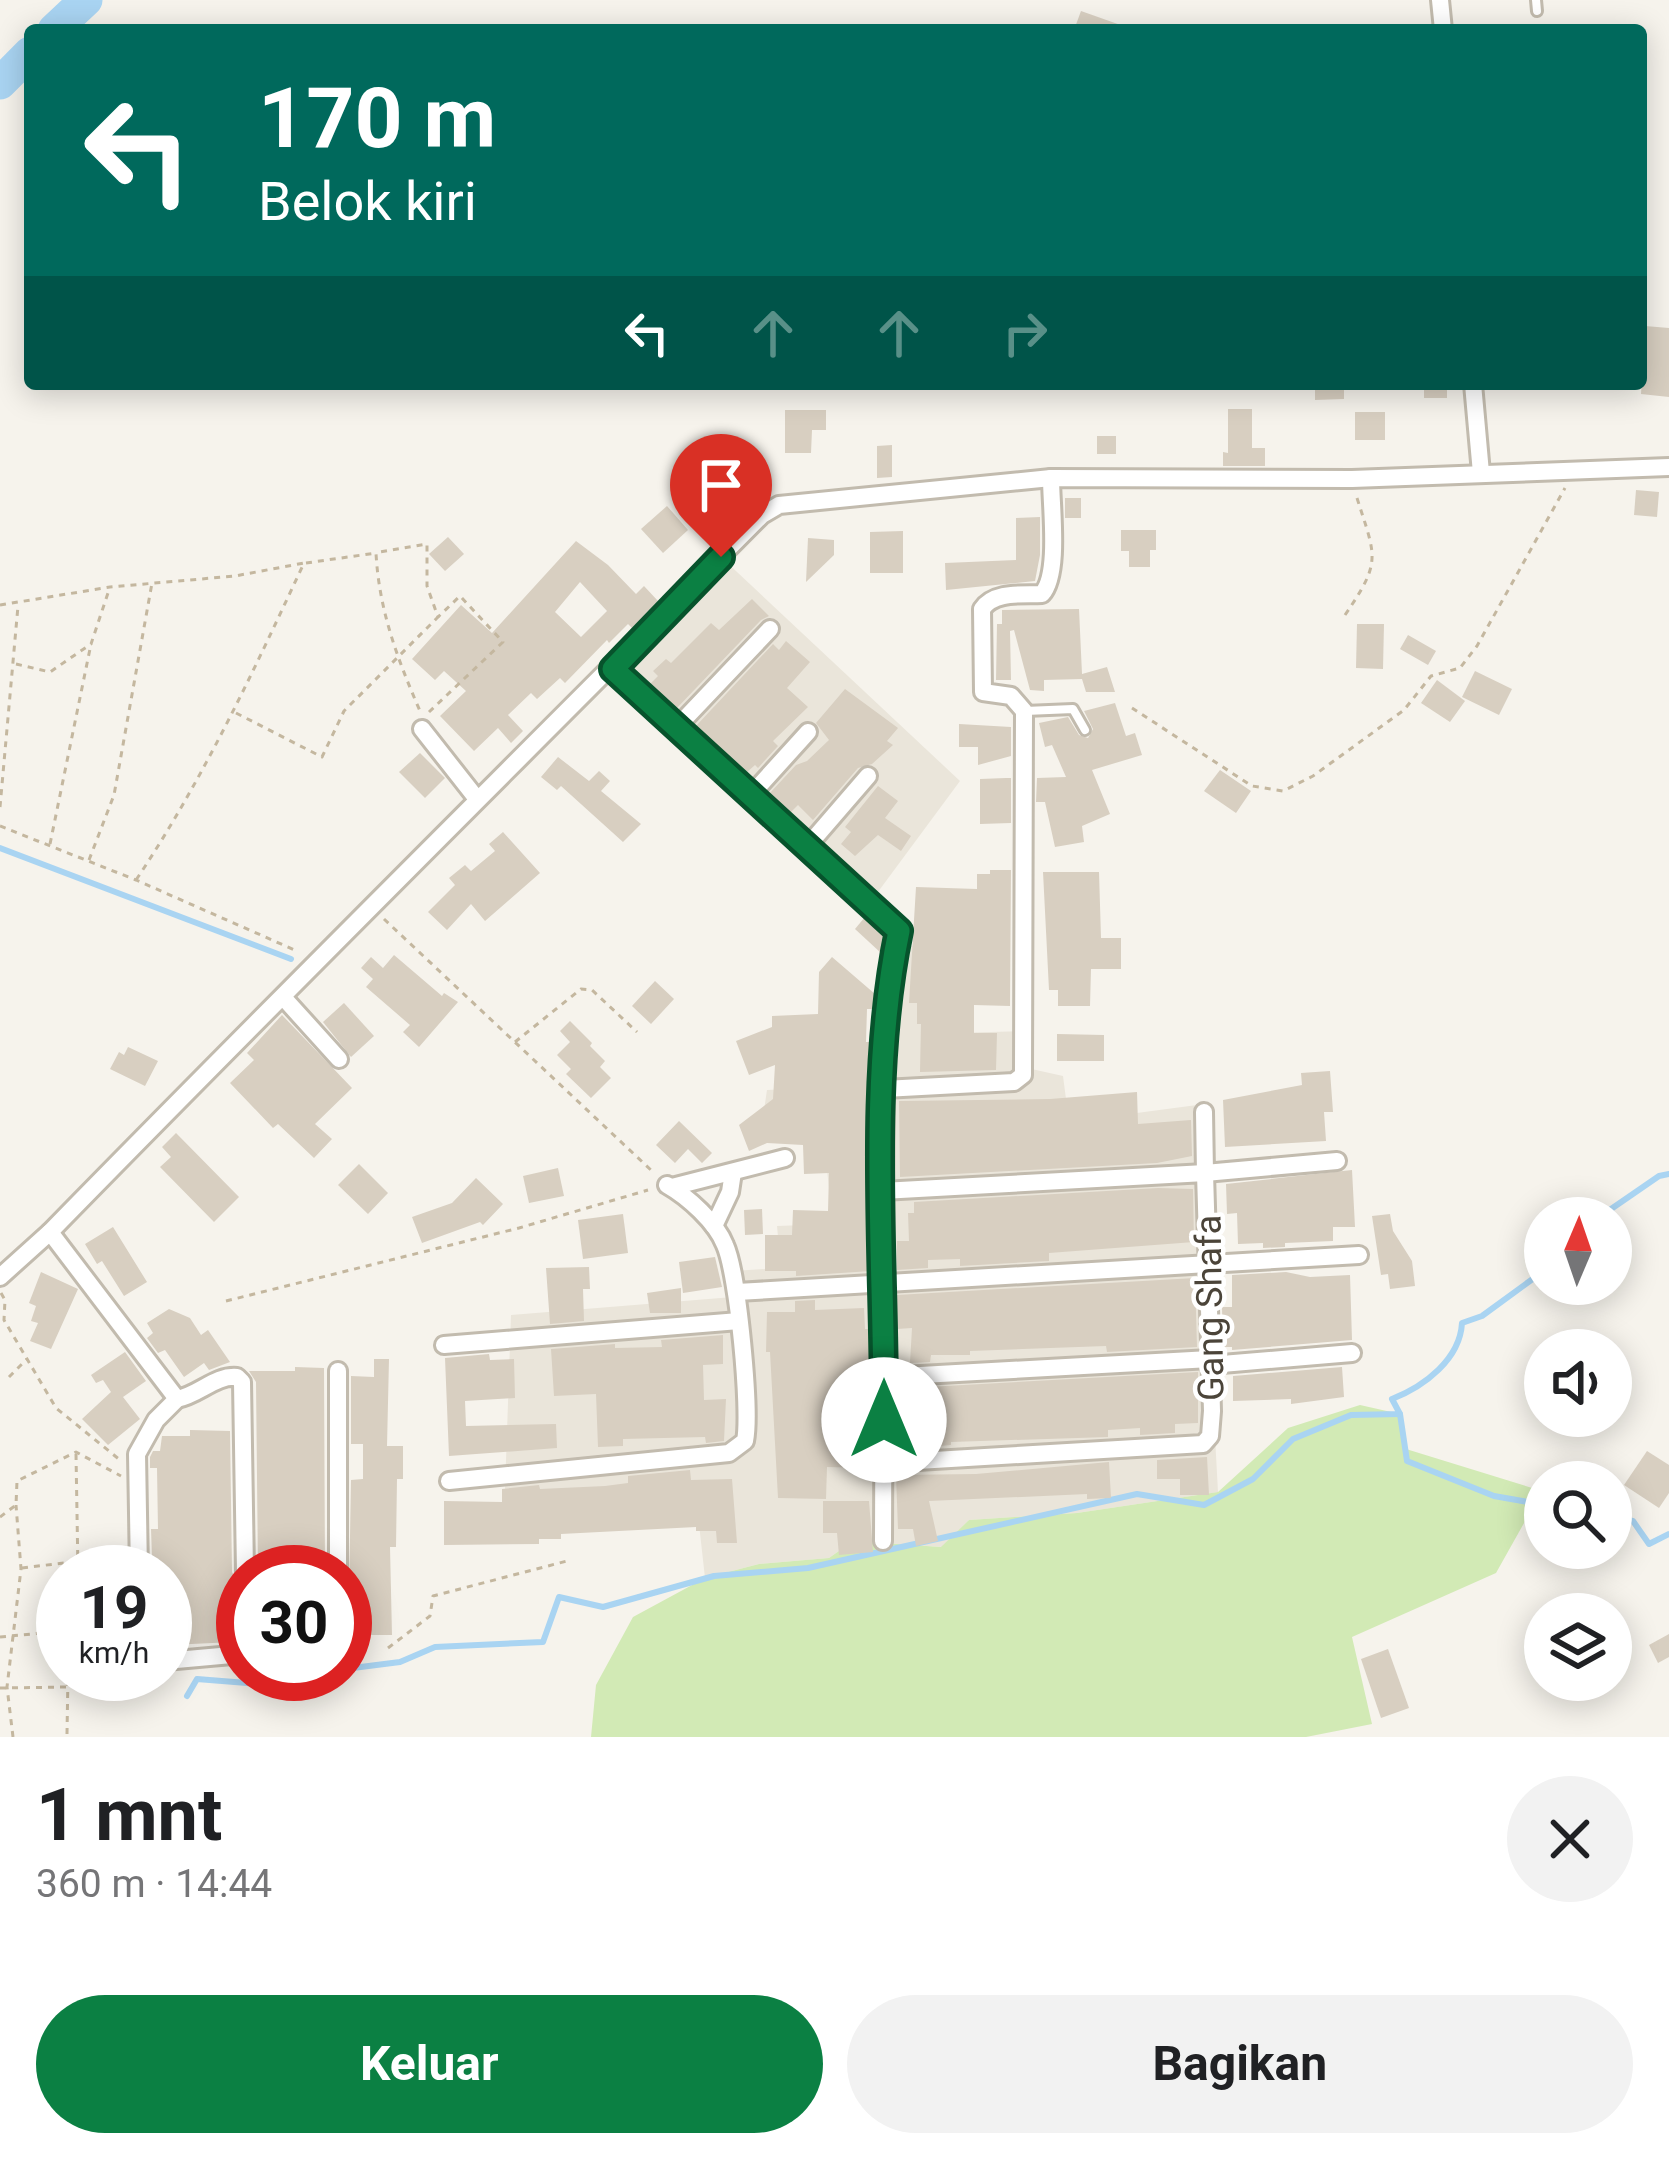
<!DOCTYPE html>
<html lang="id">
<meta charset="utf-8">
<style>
body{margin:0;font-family:Roboto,sans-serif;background:#f2f2f2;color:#202124;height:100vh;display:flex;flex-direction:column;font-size:45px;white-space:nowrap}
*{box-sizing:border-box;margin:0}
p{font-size:39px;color:#757577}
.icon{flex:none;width:66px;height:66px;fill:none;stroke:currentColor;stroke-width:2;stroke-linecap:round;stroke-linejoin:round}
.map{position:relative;height:1737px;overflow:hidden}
.drawer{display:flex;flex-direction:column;background:#fff;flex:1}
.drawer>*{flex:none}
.banner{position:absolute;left:24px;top:24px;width:1623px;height:366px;border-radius:12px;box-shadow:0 6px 30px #0003;background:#00695c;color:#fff;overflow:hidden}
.needle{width:78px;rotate:2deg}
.fabs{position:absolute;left:1524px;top:1197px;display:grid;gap:24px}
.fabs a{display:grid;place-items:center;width:108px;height:108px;border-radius:50%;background:#fff;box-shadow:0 6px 30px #0003;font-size:60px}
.speed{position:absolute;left:36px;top:1545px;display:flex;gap:24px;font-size:60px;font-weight:700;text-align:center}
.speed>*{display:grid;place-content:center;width:156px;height:156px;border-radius:50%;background:#fff;box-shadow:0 6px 30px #0003;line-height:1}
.speed small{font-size:30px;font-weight:400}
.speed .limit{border:18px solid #d22;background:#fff;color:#111}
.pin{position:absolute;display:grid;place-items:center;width:102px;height:102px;color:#fff;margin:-123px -51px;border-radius:50% 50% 50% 0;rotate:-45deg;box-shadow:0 0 12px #0007}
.pin .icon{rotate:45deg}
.me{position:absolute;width:132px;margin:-66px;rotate:0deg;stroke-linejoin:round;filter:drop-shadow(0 0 9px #0008)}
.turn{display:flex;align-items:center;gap:42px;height:252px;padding:0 36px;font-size:54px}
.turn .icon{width:156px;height:156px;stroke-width:2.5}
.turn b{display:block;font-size:84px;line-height:102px}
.lanes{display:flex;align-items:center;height:114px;padding:0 36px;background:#0003;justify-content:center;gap:60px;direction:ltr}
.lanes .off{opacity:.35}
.round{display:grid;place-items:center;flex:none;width:126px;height:126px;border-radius:63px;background:#f2f2f2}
.overview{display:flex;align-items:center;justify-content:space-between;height:204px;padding:0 36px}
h1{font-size:72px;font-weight:700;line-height:90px}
.action{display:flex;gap:24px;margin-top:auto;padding:24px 36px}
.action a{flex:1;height:138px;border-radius:72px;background:#0b8043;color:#fff;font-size:48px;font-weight:700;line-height:138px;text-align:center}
.action a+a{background:#f2f2f2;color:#202124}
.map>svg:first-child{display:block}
</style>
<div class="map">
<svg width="1669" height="1737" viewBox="0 0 1669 1737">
<rect width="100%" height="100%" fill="#f6f3ec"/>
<!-- residential -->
<g fill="#eae5da">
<path d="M721,557l239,224 -88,119 -254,-237z"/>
<path d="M958,942l-3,91 71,-2 1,37 36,8 6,46 128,-17 21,387 -141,21 -108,7 -27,27 -89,-6 -24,17 -70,6 -54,14 -7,-63 -194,4 7,-204 222,-18v-26l48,-3 -4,-42 56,-2 -9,-81 -64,-6 7,-47 48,-2 4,-37 69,1 10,-105z"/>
</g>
<!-- green -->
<path fill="#d2eab5" d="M1360,1405l40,9 6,35 136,42 -46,82 -144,64 20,87 -66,13h-715l5,-52 37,-68 72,-39 54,-14 70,-6 24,-17 88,6 28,-27 108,-7 141,-21 70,-64z"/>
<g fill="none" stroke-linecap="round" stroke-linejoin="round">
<!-- stream -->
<g stroke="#a9d4f2" stroke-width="6">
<path d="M0,848l291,111"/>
<path d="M1598,1218l61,-42 10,-2"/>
<path d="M1400,1414l7,47 87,35 51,9"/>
<path d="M1611,1517l22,4 16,23 20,-10"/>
<path d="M345,1669l55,-7 35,-15 108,-5 16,-45 44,10 111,-31 94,-8 329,-74 67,11 49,-26 40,-40 58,-24 49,-1 -8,-15c33,-13 68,-40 70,-76l20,-7 63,-46"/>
<path d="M187,1696l10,-17 62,5 46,-10"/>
</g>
<!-- river -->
<g stroke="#a9d4f2" stroke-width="33">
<path d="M54,30l32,-30"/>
<path d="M0,83l30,-30"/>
</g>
</g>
<!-- building -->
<g fill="#d8cfc1" fill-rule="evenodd">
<path d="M1081,11l48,17v2h-55z"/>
<path d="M1645,326l24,2v69l-28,-3z"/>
<path d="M1315,384h29v15l-29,1z"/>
<rect x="1424" y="384" width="23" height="14"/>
<path d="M1228,409h24v39h13v18h-42v-14l5,1z"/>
<path d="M785,410h41v20h-14l-1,23h-26z"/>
<rect x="1355" y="412" width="30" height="28"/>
<rect x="1097" y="436" width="19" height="18"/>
<path d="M892,445v32l-15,1v-32z"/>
<path d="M1636,490l23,2 -2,25 -23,-2z"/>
<rect x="1065" y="498" width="16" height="20"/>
<path d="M667,506l21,24 -25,23 -22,-24z"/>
<path d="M1040,517v38l-5,26 -89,9 -1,-27 71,-3v-42z"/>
<path d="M1121,530h35v20h-6v17h-21v-16h-8z"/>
<path d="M903,531v42h-33v-41z"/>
<path d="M448,537l16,17 -19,17 -16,-17z"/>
<path d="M808,538l26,2v15l-28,27z"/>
<path d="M576,541l32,24 28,29 8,-8 14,15 -26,27 -4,-4 -19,19 -2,-3 -42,43 -5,-5 -23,21 -6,-6 -23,22 15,16 -12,12 -13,-15 -24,23 -34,-35 26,-25 -22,-20 -9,9 -23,-21 49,-54 31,28zM580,582l27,29 -26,26 -26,-25z"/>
<path d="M752,599l17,17 -8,4 -85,89 -27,-24 9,-9 -5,-5 13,-12 5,4 40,-40 8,7z"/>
<path d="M1079,609l3,65 25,-7 8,25h-29l-4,-13 -38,1v11l-14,-1 -16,-60 -4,1 1,49h-15l1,-56h5v-14z"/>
<path d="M1357,624h27l-1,45 -27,-1z"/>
<path d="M1408,635l28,16 -8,14 -28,-16z"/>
<path d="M786,641l24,21 -23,26 21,19 -35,34 5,5 -20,22 -3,-3 -9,8 -51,-46 78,-83 6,6z"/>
<path d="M1475,671l37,18 -13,26 -37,-18z"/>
<path d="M1437,680l28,21 -15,21 -29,-19z"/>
<path d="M845,689l53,39 -11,13 6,4 -21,19 -14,4 -45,52 -15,-15 -8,8 -21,-19 27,-29 11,-4 22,-21 -13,-17z"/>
<path d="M1115,703l11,33 9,-3 7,22 -50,15 18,44 -28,12 2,16 -29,5 -10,-45h-9l1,-24 29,-1 -14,-32 -7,2 -6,-24 29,-6 11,18 9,3 5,-9 -9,-18z"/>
<path d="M959,724l52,3v29l-33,9v-18h-19z"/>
<path d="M420,753l25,25 -20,20 -26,-26z"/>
<path d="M558,757l31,24 10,-10 11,10 -9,10 40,33 -18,18 -62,-56 -4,4 -16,-13z"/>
<path d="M1220,770l31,21 -15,22 -32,-22z"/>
<path d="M1006,778h5v45l-31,1v-45z"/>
<path d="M878,786l20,15 -13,17 26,18 -10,15 -23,-16 -23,21 -14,-12 10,-12 -6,-5z"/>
<path d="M503,832l37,41 -55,48 -14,-17 -24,26 -19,-18 27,-27 -6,-7 16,-13 6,6 24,-20 -6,-7z"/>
<path d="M990,870h21l-1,136 -36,-1v28h23l-1,37 -76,2 1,-48h-4v-21h-8l7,-116 61,2v-15h13z"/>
<path d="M1043,872h56l2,66h20v31h-30l-1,37h-32v-16h-9z"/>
<path d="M865,917l20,19 -4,17 -26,-24z"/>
<path d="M394,955l48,41 2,-3 14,9 -39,45 -16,-15 7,-7 -44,-38 7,-8 -12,-11 10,-11 12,11z"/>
<path d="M832,957l43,37 -3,15h-5l-1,33h6l-5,118 4,111 -75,5v-5h-31v-36h27l1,-25 35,1 1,-38 -25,1 -1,-29 -36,-2 -18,8 -10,-26 34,-26 2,-34 -26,10 -13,-34 36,-14v-11l46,-2 1,-42z"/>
<path d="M655,981l19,18 -23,25 -19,-18z"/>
<path d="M344,1003l30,33 -23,21 -28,-35z"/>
<path d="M282,1015l70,73 -37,36 17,15 -18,19 -36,-34 -5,4 -43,-45 24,-23 -7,-7z"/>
<path d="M570,1021l22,22 -2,3 15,15 -5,6 11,11 -20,20 -25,-24 5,-5 -14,-14 13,-13 -10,-11z"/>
<path d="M1057,1034l47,1v26h-47z"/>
<path d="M128,1047l30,14 -13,25 -35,-17 9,-17 5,3z"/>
<path d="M1330,1071l3,41h-9l2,29 -101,6 -2,-47 79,-15 -1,-12z"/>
<path d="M1137,1092l1,32 53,-4 1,36 -35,7 -257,14 -1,-76 151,-2z"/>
<path d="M679,1121l33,32 -10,10 -14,-14 -13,14 -19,-18z"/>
<path d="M176,1133l63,64 -25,25 -54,-55 11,-10 -9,-10z"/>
<path d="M359,1164l29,29 -20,21 -30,-29z"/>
<path d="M558,1168l6,28 -35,7 -6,-27z"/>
<path d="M1352,1170l3,57h-22v14l-48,2v4l-22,1v-5l-25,1 -1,-31 -10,1 -1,-30z"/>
<path d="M476,1178l27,26 -20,21 -3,-3 -58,21 -10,-26 40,-14z"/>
<path d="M1158,1188l35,1 1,53 -145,11v8l-89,5v-7l-32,1v8l-31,2v-29h12l-1,-28h6v-11z"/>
<path d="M762,1209l1,25 -18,1 -1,-25z"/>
<path d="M623,1214l5,39 -45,6 -5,-39z"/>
<path d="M1390,1214l3,17 19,30 3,25 -25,3 -2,-15 -7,1 -9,-59z"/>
<path d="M113,1227l34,55 -23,14 -22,-35 -5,3 -12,-20z"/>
<path d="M715,1257l7,30 -39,6 -4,-31z"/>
<path d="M589,1267l1,22h-7l1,32 -34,3 -4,-56z"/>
<path d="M41,1272l37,17 -27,60 -21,-8 8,-18 -7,-2 5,-15 -7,-3z"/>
<path d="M1286,1272l24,5 40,-2 2,65 -120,10v-3h-9l-1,-40h10v-32z"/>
<path d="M1195,1278l2,69 -90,5 -1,-6 -136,5v4h-39l-1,7 -20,1 2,-35 -15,1v-34z"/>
<path d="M681,1288v25h-31l-3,-20z"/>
<path d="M815,1300v10l49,-2 1,21h6l-5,117h3v22l-42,-1 -1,32 -48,-1 -8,-146h-4l1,-40h28v-11z"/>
<path d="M169,1309l21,9 11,17 7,-5 22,32 -21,8 -5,-7 -20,14 -19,-27 -7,3 -11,-15 6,-5 -6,-10z"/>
<path d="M723,1335v29l-20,1 1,35 22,-1 -2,42 -18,2 -1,-6 -82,2v7l-25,1 -2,-53 -42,2 -3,-47 64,-5v4l47,-1 -1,-7z"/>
<path d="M125,1352l21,29 -23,16 17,22 -32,26 -26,-26 29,-27 -8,-12 -7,3 -5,-8z"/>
<path d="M489,1354l1,6 24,-1 1,39 -50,3 1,25 90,-2 1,24 -108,8 -4,-98z"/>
<path d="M374,1359h15l-2,87h16v33h-6l-1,68h-6l2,88h-34v-42h-9l2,-113 12,-1v-35h-12v-68l23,1z"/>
<path d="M295,1367l29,1 1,204h-67l-2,-190 -7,-11h46z"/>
<path d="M1342,1367l2,30 -53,7v-5l-58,2v-25z"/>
<path d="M1198,1372v51l-23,1v9l-35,2v-7l-32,2v7l-157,5v3l-55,5v-23l12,-1 1,-38z"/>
<path d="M190,1430l40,1 2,141 5,10 -4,60 -62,3v-6h-6v-67h-6v-9h-6l-1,-6 -1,-28h7l-1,-61h-7v-11l3,-6h7l2,-15h28z"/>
<path d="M1647,1451l22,14v28l-10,15 -35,-23z"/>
<path d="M1207,1457l2,38h-29v-16h-23v-19z"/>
<path d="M1109,1462l2,36 -24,1v-5l-158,7 9,40 -22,5 -3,-17h-15l-2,-54 80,-1z"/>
<path d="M690,1470l1,10 41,-1 5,64h-20l-1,-12h-20v-4l-135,7v5h-22v5l-95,1v-44l58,1v-13l37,-4 1,4 65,-3 23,-3v-7z"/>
<path d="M823,1501h46l4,51 -34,3 -2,-22h-14z"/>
<path d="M1669,1634v23l-11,6 -9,-18z"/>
<path d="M1388,1649l21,59 -28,10 -20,-59z"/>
</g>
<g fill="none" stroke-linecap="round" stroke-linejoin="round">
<defs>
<g id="lane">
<path d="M1536,0l1,11"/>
<path d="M1025,711l48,-2 12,21"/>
</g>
<g id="street">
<path d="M1440,0l3,30"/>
<path d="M1473,384l8,89"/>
<path d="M613,669l286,262 -14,77 -2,533"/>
<path d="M676,728l94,-99"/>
<path d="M422,729l55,70"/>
<path d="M750,796l58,-64"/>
<path d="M805,849l63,-73"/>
<path d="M283,997l56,62"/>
<path d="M884,1089l130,-7 9,-7 1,-364 -13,-15 -28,-4 -1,-83c12,-18 40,-14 60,-15 18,-20 9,-87 9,-116"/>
<path d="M1204,1112l1,61 132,-12"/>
<path d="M672,1187l113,-29"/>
<path d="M882,1191l323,-18 7,238 -2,25 -7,8 -319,19"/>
<path d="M714,1226l16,-34 3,-20"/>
<path d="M50,1232l127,167c22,-4 38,-24 60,-22l5,5 3,190"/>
<path d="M0,1277l50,-45c235,-241 475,-478 712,-717l17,-10 272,-27 301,1 317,-12"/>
<path d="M737,1292l622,-37"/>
<path d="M444,1345l295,-24"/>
<path d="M1210,1365l142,-12"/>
<path d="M885,1377l325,-18"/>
<path d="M449,1481l280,-28 16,-12c6,-30 -7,-167 -20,-196 -9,-23 -37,-48 -58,-60"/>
<path d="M139,1572l-2,-118 19,-34 21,-21"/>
<path d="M338,1572v-201"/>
<path d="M165,1661l78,-7"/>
</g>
</defs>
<!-- lane casing -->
<use href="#lane" stroke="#c2bbae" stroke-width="14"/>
<!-- street casing -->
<use href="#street" stroke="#c2bbae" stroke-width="22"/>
<!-- path -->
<g stroke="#c4b79f" stroke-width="3" stroke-dasharray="6 6" stroke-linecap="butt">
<path d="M306,563l70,-10c3,57 21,105 44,158"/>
<path d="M0,605l110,-18 125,-11 69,-13c-51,109 -101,217 -168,317"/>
<path d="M1345,615c37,-54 31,-57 12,-117"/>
<path d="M16,664l34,8 41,-28 19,-57"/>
<path d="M1132,708l120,78 31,5 30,-15 91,-66 27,-34 29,-8 17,-22 88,-158"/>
<path d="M429,712l74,-70 -43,-46 -22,21"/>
<path d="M236,713l86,44 22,-46 94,-94 -11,-31v-42l-48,8"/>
<path d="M0,807l18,-201"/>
<path d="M0,826l136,54 161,71"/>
<path d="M50,844l41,-200"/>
<path d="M89,860l25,-65 38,-212"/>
<path d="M384,919l268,252"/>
<path d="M515,1042l66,-53 11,1 45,42"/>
<path d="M1,1293l4,7 -1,20 52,88 64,52"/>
<path d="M226,1301l293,-73 129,-38"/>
<path d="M9,1377l18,-18"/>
<path d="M76,1454l2,118"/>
<path d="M0,1517l16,-12 1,-24 59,-29 45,24"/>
<path d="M22,1568l58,-7 40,5"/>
<path d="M0,1637l63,-6"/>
<path d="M388,1648l42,-32 3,-20 134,-35"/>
<path d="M0,1688l68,-1 39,-13"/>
<path d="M67,1734l1,-60"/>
<path d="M13,1737l-6,-50 14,-118 -5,-64"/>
</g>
<!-- lane -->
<use href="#lane" stroke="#fff" stroke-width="8"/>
<!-- street -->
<use href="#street" stroke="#fff" stroke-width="16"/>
</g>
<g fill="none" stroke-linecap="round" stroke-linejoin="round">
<defs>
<path id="route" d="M721,557l-108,112 286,262c-32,152 -14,332 -15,489"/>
</defs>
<!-- route casing -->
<use href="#route" stroke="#07532c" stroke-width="30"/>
<!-- route -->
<use href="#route" stroke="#0b8043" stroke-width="21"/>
</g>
<g text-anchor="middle" stroke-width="9" stroke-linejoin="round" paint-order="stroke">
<!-- street labels -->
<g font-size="36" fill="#4b4439" stroke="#fff">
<text transform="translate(1209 1308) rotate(-91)" y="13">Gang Shafa</text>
</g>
</g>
</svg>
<div class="fabs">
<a><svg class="needle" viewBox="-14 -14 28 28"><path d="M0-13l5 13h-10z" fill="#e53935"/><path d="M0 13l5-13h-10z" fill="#757577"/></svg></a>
<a><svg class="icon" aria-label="sound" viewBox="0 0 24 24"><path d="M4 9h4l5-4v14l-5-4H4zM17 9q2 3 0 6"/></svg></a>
<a><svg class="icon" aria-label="search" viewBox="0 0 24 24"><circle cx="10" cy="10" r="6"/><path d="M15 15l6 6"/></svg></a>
<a><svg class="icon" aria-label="layers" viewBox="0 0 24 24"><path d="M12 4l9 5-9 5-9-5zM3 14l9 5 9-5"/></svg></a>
</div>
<div class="speed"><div>19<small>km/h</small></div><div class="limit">30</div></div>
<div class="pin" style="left:721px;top:557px;background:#d93025"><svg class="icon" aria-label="arrive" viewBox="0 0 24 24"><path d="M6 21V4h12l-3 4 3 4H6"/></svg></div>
<svg class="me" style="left:884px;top:1420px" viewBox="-20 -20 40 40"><circle r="19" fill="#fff"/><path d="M0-13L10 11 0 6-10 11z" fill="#0b8043"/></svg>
<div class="banner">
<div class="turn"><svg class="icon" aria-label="left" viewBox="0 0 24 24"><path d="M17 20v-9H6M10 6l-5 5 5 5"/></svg><div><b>170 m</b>Belok kiri</div></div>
<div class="lanes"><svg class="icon" aria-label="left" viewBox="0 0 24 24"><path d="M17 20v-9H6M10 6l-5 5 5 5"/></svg><svg class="icon off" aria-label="ahead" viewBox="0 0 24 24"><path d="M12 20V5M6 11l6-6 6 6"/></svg><svg class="icon off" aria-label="ahead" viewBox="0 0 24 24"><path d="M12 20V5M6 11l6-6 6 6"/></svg><svg class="icon off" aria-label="right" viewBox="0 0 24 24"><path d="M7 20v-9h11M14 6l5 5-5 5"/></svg></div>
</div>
</div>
<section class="drawer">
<div class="overview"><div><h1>1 mnt</h1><p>360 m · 14:44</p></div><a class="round"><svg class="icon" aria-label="close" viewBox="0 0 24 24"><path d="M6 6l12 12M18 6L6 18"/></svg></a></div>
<div class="action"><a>Keluar</a><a>Bagikan</a></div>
</section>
